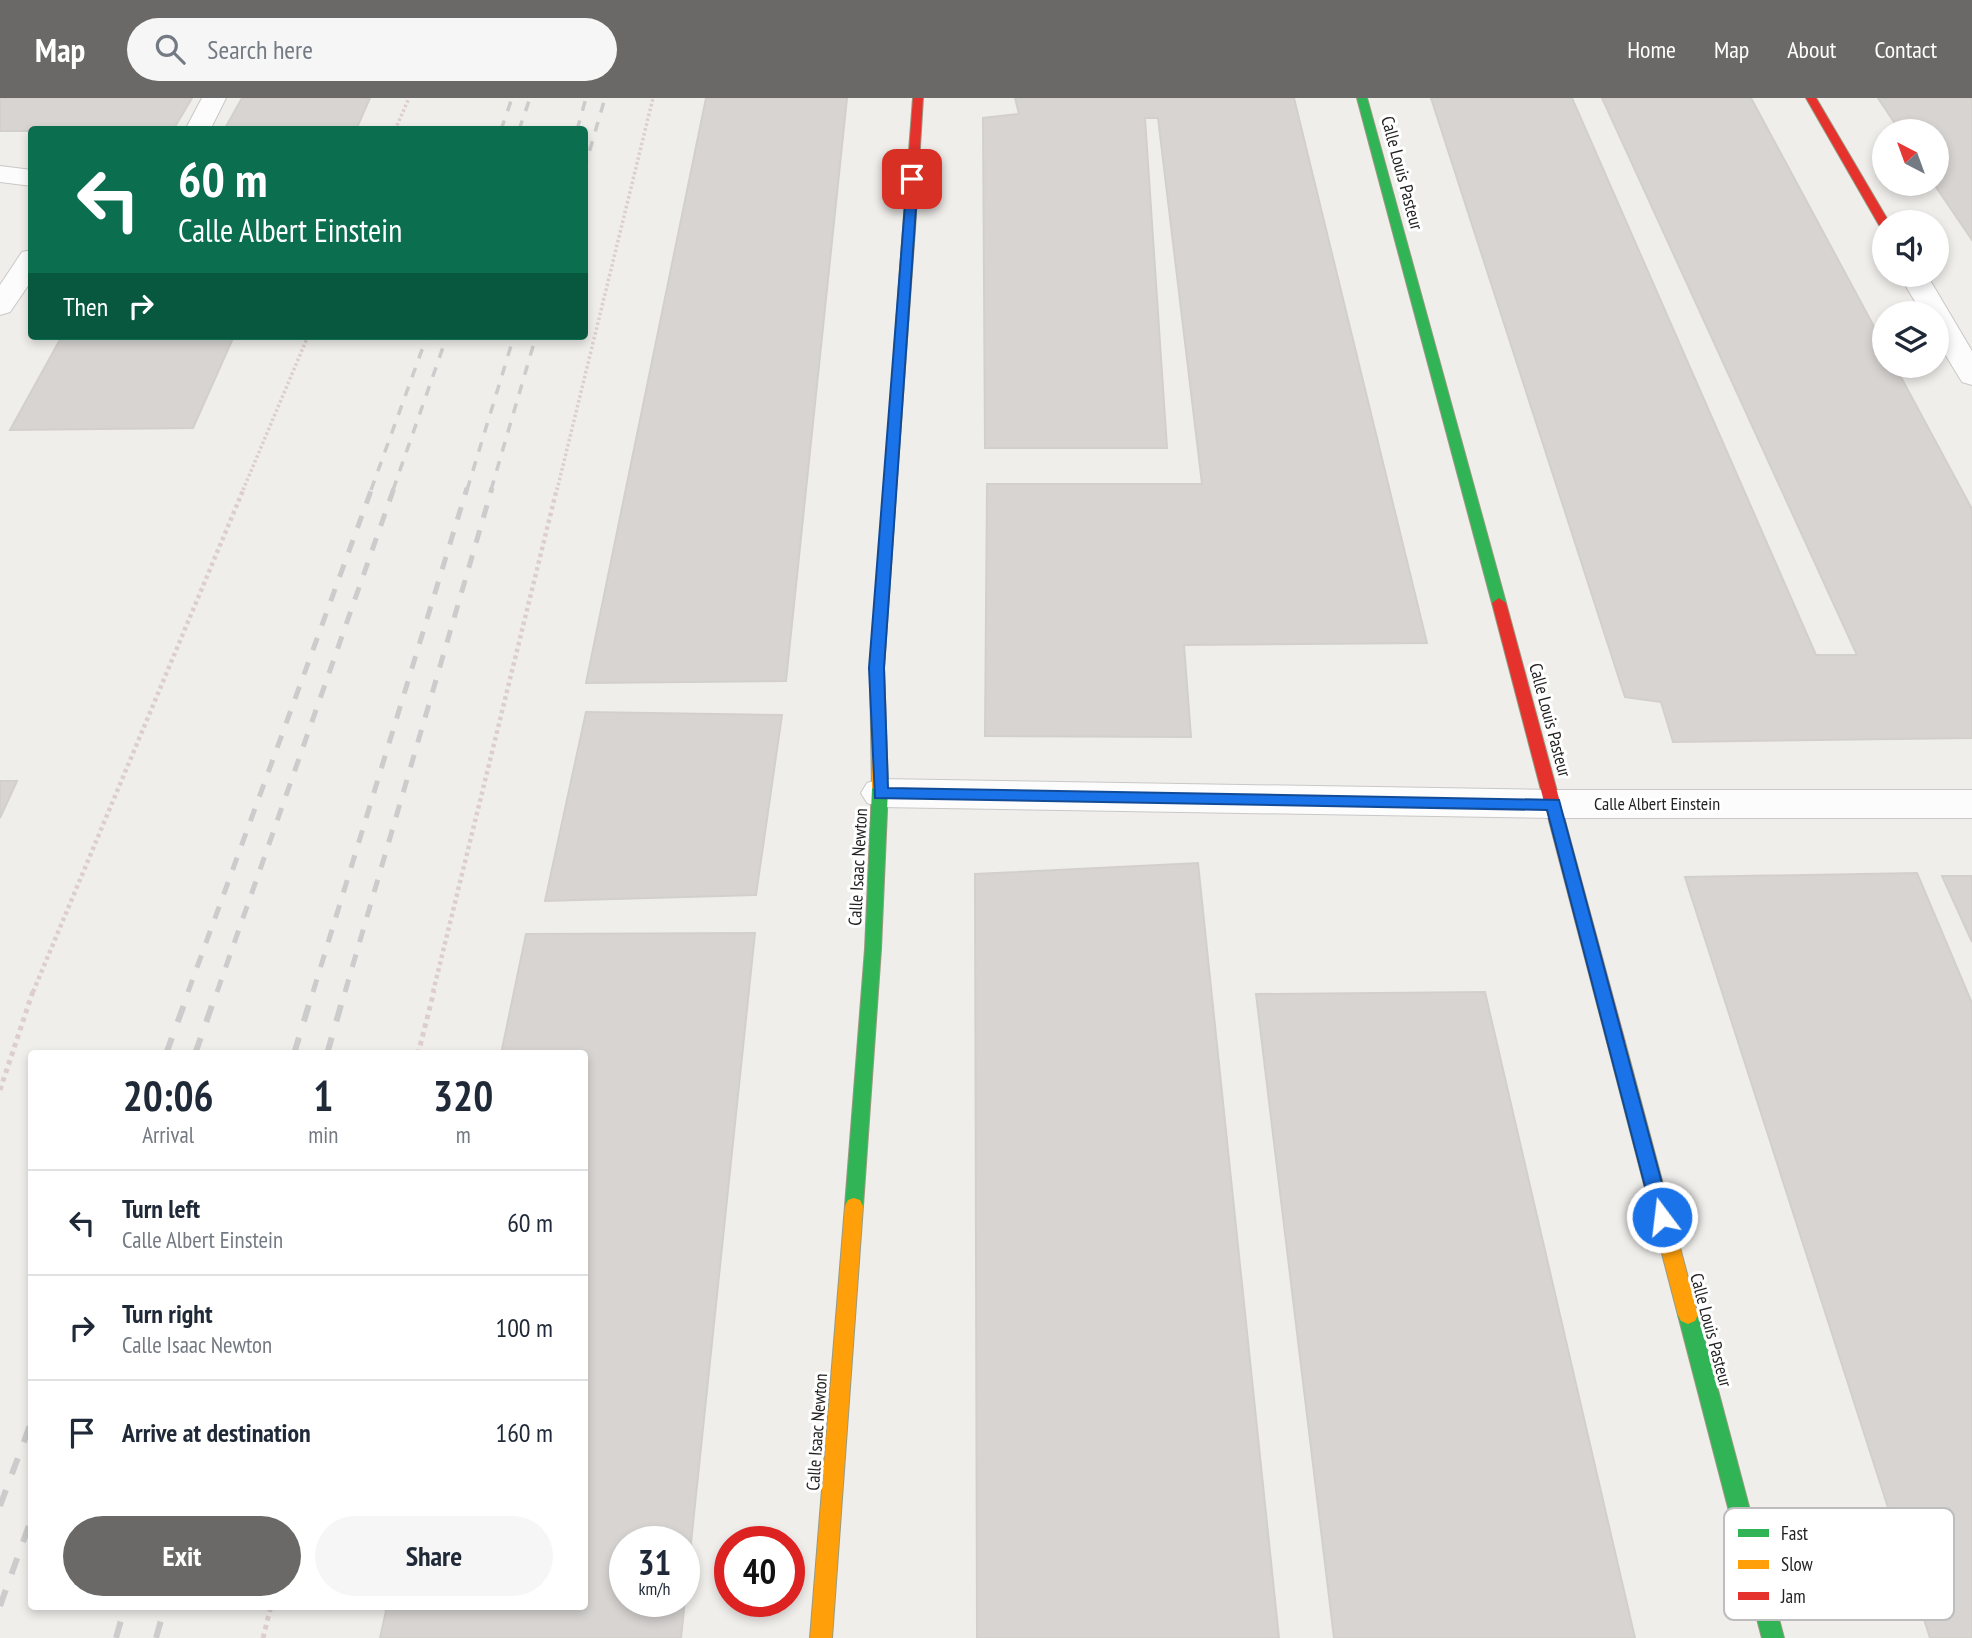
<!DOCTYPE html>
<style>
body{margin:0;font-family:"PT Sans Narrow",sans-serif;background:#f6f6f7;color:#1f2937;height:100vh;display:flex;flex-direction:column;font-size:26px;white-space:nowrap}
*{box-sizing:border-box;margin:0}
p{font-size:23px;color:#747a83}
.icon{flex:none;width:38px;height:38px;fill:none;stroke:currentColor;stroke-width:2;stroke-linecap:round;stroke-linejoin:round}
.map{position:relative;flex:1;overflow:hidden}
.panel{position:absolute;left:28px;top:952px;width:560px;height:560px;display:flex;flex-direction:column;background:#fff;border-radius:7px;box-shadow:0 4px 10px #0003}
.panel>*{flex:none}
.banner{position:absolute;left:28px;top:28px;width:560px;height:214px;border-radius:7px;box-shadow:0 4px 10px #0003;background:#0b6e4f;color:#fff;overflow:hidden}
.needle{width:46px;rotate:319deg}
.buttons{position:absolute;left:1872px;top:21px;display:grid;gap:14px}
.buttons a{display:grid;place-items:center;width:77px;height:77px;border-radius:50%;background:#fff;box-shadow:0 4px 10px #0003;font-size:35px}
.speed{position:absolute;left:609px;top:1428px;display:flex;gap:14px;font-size:35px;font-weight:700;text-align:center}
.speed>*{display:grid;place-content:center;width:91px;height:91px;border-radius:50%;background:#fff;box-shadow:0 4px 10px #0003;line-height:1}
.speed small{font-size:18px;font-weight:400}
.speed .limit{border:10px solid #d22;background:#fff;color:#111}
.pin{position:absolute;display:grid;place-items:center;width:60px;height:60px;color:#fff;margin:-30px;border-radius:14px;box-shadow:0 4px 10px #0006}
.me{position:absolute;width:77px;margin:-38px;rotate:345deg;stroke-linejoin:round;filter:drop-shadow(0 0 5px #0008)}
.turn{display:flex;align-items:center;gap:24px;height:147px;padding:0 35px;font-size:32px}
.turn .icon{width:91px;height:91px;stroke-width:2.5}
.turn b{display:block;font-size:49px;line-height:60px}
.then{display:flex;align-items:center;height:66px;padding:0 35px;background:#0003;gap:14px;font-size:26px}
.eta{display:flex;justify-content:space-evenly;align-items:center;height:119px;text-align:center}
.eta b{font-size:42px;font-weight:700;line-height:49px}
.cta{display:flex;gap:14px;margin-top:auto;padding:14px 35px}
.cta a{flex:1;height:80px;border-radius:42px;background:#6a6968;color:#fff;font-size:28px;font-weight:700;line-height:80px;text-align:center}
.cta a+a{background:#f6f6f7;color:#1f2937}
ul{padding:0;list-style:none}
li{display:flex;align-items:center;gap:21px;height:105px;padding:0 35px;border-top:2px solid #e0e1e3}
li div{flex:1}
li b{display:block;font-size:26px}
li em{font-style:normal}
header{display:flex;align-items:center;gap:42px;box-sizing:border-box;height:98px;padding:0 35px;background:#6a6968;color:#fff}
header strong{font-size:33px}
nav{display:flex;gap:38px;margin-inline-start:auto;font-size:24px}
.search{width:490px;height:63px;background:#f6f6f7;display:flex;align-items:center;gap:18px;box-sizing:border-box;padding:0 24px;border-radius:38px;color:#747a83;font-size:26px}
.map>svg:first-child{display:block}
</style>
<header>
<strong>Map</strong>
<div class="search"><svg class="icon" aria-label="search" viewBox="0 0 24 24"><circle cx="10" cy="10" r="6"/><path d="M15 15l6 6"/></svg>Search here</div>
<nav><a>Home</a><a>Map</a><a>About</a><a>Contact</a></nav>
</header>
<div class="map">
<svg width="1972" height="1540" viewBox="0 0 1972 1540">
<rect width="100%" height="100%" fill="#f0eeeb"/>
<!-- building -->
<g fill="#d7d4d2" stroke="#d3d0cc" stroke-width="2" fill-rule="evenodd">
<path d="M0,0h192l-19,32 -141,1h-32z"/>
<path d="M242,0h128l-14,32h-132z"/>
<path d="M706,0h141l-61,583 -200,2z"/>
<path d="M1015,0h279l133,545 -243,2 7,92 -206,-1 2,-252h215l-44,-366h-13l22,330h-182l-2,-330 36,-4z"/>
<path d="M1431,0h141l244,557h41l-255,-557h149l134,249v19h10l77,143v229l-299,4 -12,-40 -36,-5z"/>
<path d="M1878,0h94v142l-38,-56h3v-53h-37z"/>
<path d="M62,238h172l-41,92 -183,2z"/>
<path d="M586,614l196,3 -26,180 -211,6z"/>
<path d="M0,683h17l-17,37z"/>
<path d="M1198,765l81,775h-302l-2,-764z"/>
<path d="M1917,775l55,130v635h-42l-245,-761z"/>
<path d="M1942,778h30v66z"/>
<path d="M755,835l-74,705h-301l7,-32h197v-552h-83l25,-120zM625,1444h59v59h-59z"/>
<path d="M1485,894l150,646h-301l-78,-644z"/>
</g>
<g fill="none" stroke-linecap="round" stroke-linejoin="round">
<defs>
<g id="street">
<path d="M202,0h24l-16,32h-25z"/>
<path d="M0,68l32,4v16l-32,-4z"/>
<path d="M32,152v30l-22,32 -10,3v-30l22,-33z"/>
<path d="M1899,177h28l45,76v34l-10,-3 -25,-41v-28h-15z"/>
<path d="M880,681l673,11h419v28h-419l-673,-11 -13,-4 -6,-10 6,-10z"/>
</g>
<g id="fast">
<path d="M1357,0h10l139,505 -7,5 -7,-5z"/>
<path d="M909,128l6,3 -19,263 -6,4 -6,-4 19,-263z"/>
<path d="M880,684l8,6 -7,161 -18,257 -3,6 -6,2 -6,-2 -3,-6 20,-257 7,-161z"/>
<path d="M1688,1208l7,3 3,6 86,323h-22l-84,-323 3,-6z"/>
</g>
<g id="slow">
<path d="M890,390l6,4 -12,176 4,120 -8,6 -8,-6 -2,-120 14,-176z"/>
<path d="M1616,937l6,2 3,5 73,273 -3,6 -7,3 -7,-3 -3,-6 -71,-273 3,-5z"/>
<path d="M854,1100l6,2 3,6 -31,432h-22l35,-432 3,-6z"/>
</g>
<g id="jam">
<path d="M913,0h10l-8,131 -6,3 -6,-3z"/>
<path d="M1806,0h10l73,124h-4v6l-6,-3z"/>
<path d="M1499,500l7,5 119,439 -3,5 -6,2 -6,-2 -3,-5 -115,-439z"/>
</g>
</defs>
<!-- street casing -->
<use href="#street" stroke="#c9c8c7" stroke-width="2"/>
<!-- fast casing -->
<use href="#fast" stroke="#999a82" stroke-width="2"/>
<!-- slow casing -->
<use href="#slow" stroke="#999a82" stroke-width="2"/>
<!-- jam casing -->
<use href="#jam" stroke="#999a82" stroke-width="2"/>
<!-- path-far2 -->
<g stroke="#dccecd" stroke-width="3.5" stroke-dasharray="2.5 2.5" stroke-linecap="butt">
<path d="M395,32l14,-32"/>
<path d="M243,392l65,-154"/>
<path d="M557,392l96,-392"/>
</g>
<!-- path-far1 -->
<g stroke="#dccecd" stroke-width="4.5" stroke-dasharray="3.5 3.5" stroke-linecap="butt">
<path d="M33,894l211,-504"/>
<path d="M433,894l124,-504"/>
</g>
<!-- path -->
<g stroke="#dccecd" stroke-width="5" stroke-dasharray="4.5 4.5" stroke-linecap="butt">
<path d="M418,956l16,-63"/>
<path d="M0,992l33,-99"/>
<path d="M263,1540l8,-32"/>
</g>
<!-- street -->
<use href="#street" fill="#fdfcfc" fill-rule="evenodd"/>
<!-- fast -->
<use href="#fast" fill="#30b455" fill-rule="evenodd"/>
<!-- slow -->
<use href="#slow" fill="#ff9f0a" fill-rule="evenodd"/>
<!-- jam -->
<use href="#jam" fill="#e5322d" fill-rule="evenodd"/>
<!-- rail-far2 -->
<g stroke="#ccc" stroke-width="3.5" stroke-dasharray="10 10" stroke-linecap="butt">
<path d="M501,32l11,-32"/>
<path d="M519,32l11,-32"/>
<path d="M577,32l9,-32"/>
<path d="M584,72l21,-72"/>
<path d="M371,392l56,-154"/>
<path d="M393,392l54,-154"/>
<path d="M467,392l47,-154"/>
<path d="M491,392l45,-154"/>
</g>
<!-- rail-far1 -->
<g stroke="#ccc" stroke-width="5" stroke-dasharray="13 13" stroke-linecap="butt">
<path d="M188,894l184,-504"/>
<path d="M217,894l177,-504"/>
<path d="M313,894l154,-504"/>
<path d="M345,894l147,-504"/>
</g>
<!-- rail -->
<g stroke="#ccc" stroke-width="6" stroke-dasharray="17 17" stroke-linecap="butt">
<path d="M166,956l23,-63"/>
<path d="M195,956l22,-63"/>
<path d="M294,956l19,-63"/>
<path d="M327,956l18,-63"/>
<path d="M0,1408l32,-86"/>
<path d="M0,1508l32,-89"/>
<path d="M116,1540l9,-32"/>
<path d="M156,1540l9,-32"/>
</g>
</g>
<!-- route -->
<path fill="#1a73e8" stroke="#114b97" stroke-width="2" d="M912,78l6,3 -34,489 4,120 671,12 112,417 -3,6 -6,2 -7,-2 -2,-6 -106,-407 -672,-12 -6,-130 38,-489z"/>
<g text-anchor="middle" stroke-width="6" stroke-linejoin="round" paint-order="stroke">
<!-- street labels -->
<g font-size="18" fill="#222" stroke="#fff">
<text transform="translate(1402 75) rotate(75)" y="6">Calle Louis Pasteur</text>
<text transform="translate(1550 622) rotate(75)" y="6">Calle Louis Pasteur</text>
<text x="1657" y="712">Calle Albert Einstein</text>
<text transform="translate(858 769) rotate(-87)" y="6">Calle Isaac Newton</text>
<text transform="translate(1711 1232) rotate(75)" y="6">Calle Louis Pasteur</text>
<text transform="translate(817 1334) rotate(-86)" y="6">Calle Isaac Newton</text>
</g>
</g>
<!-- legend -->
<rect x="1724" y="1410" width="230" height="112" rx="10" fill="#fff" stroke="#bdbdbd" stroke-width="2"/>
<rect x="1738" y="1431" width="31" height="8" fill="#30b455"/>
<rect x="1738" y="1462" width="31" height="9" fill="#ff9f0a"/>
<rect x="1738" y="1494" width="31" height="8" fill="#e5322d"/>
<g font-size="19" fill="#222">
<text x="1781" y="1442">Fast</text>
<text x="1781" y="1473">Slow</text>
<text x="1781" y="1505">Jam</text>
</g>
</svg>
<div class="buttons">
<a><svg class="needle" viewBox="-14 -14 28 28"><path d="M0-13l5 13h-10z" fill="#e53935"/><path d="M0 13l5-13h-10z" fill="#747a83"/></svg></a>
<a><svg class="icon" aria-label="sound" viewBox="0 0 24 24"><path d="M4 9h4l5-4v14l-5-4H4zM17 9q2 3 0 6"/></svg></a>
<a><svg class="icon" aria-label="layers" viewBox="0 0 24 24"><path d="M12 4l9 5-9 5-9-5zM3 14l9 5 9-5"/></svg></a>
</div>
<div class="speed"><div>31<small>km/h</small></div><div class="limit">40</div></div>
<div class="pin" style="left:912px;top:81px;background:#d93025"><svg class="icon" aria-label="arrive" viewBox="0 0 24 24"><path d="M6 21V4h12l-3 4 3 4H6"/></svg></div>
<svg class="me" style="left:1662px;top:1119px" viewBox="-20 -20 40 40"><circle r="17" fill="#1a73e8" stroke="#fff" stroke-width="3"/><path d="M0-11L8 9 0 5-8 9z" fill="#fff"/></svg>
<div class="banner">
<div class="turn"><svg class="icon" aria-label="left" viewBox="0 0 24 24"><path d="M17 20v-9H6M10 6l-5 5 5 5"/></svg><div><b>60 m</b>Calle Albert Einstein</div></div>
<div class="then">Then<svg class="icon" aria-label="right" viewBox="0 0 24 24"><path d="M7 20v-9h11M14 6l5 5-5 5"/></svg></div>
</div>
<section class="panel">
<div class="eta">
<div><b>20:06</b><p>Arrival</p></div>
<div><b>1</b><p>min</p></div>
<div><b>320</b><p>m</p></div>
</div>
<ul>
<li><svg class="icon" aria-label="left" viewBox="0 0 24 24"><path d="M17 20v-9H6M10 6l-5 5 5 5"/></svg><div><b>Turn left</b><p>Calle Albert Einstein</p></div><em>60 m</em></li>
<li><svg class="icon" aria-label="right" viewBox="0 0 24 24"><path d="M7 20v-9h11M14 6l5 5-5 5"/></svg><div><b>Turn right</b><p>Calle Isaac Newton</p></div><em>100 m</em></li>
<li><svg class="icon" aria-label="arrive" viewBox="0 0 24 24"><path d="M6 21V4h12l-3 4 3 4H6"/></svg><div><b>Arrive at destination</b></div><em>160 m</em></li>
</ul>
<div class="cta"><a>Exit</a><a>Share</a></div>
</section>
</div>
